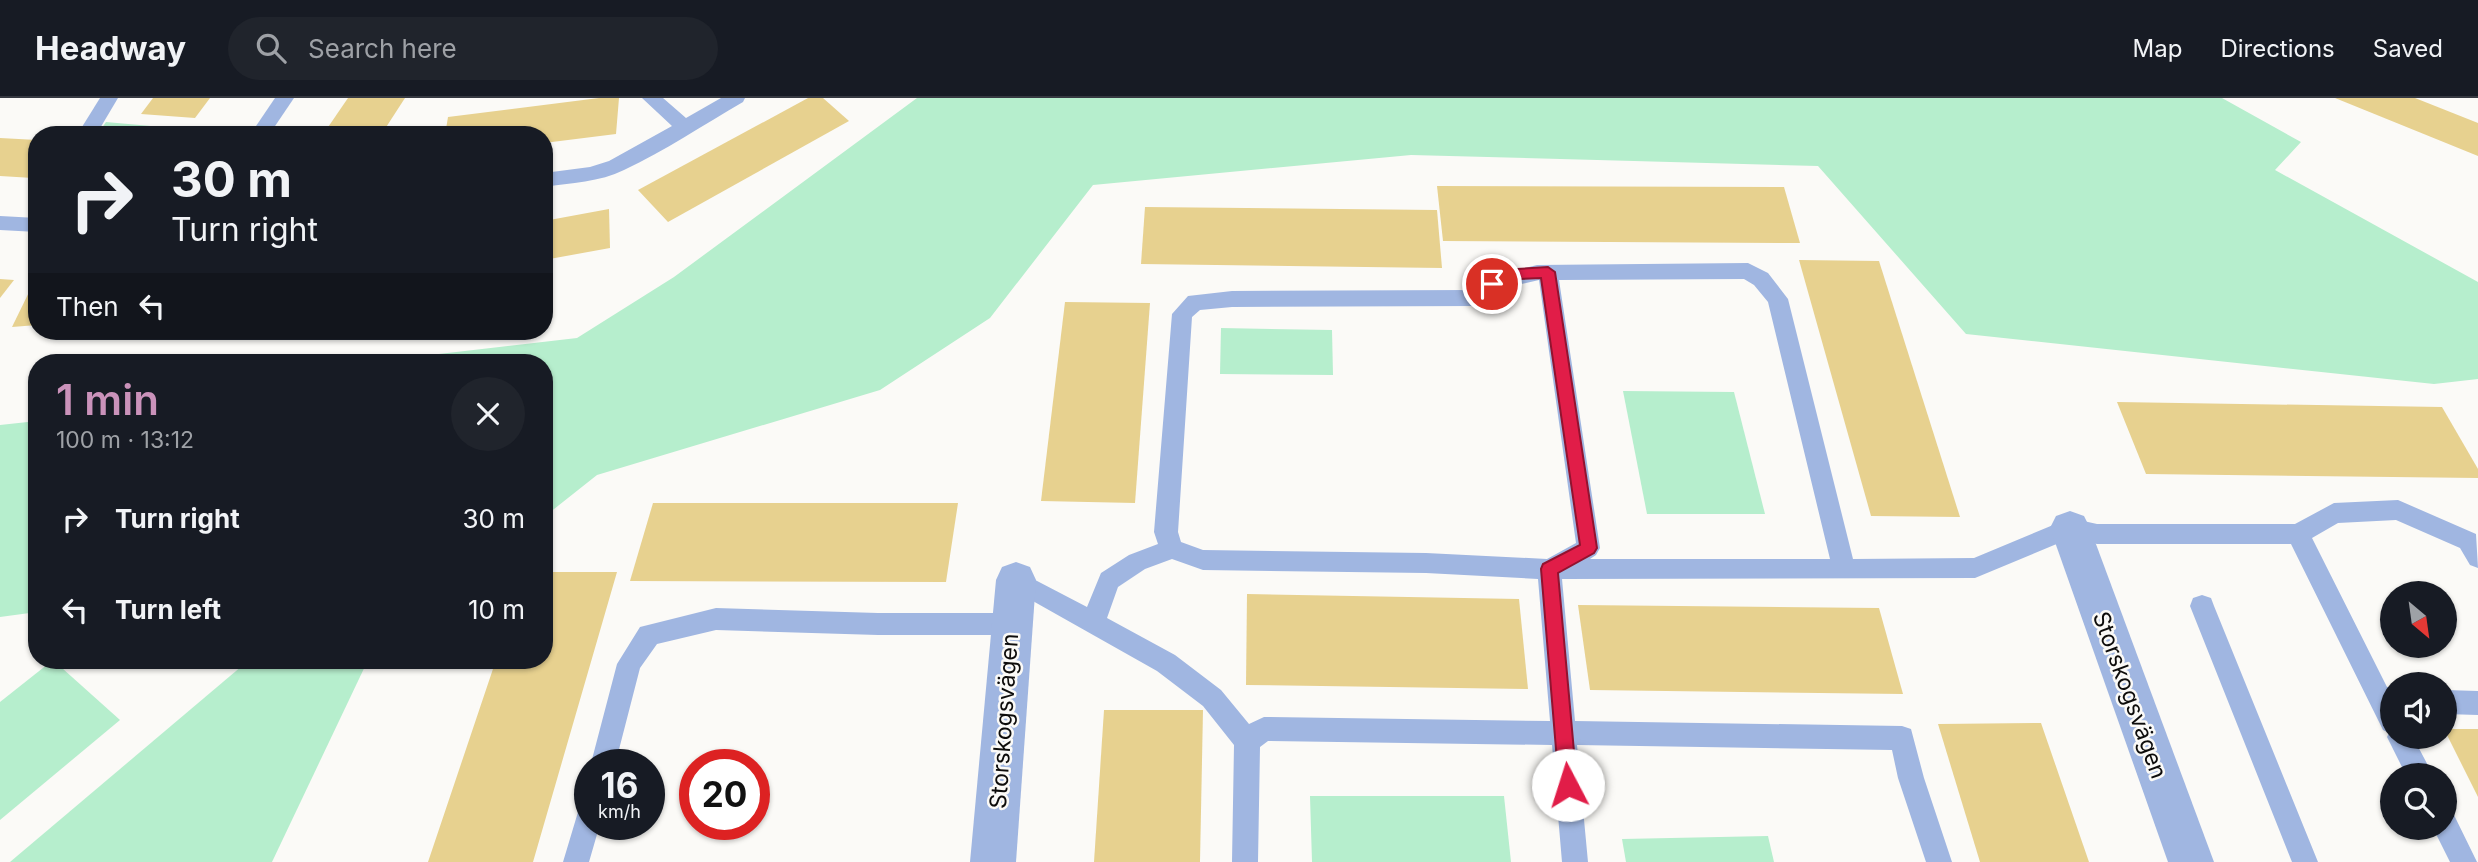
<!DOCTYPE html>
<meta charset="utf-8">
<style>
body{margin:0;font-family:Inter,sans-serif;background:#20242c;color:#f1f3f6;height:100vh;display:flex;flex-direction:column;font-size:26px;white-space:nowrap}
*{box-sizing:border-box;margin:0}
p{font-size:23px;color:#9ea1a6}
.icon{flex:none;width:38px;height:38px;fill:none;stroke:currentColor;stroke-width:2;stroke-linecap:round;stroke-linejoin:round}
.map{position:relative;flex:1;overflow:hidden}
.details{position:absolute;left:28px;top:256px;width:525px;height:315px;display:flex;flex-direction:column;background:#171b24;border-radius:28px;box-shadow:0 2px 5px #0004}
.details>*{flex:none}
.banner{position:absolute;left:28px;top:28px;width:525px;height:214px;border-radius:28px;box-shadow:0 2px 5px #0004;background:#171b24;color:#f1f3f6;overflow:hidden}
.needle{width:46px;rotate:151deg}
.buttons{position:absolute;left:2380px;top:483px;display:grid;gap:14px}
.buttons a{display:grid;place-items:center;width:77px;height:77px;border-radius:50%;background:#171b24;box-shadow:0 2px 5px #0004;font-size:35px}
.speed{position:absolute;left:574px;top:651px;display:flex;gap:14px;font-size:35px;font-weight:700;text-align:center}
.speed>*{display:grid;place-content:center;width:91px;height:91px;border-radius:50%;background:#171b24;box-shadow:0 2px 5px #0004;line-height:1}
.speed small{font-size:18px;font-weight:400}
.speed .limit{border:10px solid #d22;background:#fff;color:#111}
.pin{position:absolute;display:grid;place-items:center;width:60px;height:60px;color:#fff;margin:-30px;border:4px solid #fff;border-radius:50%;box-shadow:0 2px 7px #0007}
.me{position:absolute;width:77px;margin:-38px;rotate:355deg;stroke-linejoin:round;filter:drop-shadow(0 0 5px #0008)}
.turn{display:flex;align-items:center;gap:24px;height:147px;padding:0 28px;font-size:32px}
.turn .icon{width:91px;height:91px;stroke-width:2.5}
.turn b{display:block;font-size:49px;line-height:60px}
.then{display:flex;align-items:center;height:66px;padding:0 28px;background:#0003;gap:14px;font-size:26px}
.round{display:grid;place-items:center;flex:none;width:74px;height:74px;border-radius:37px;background:#20242c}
.headline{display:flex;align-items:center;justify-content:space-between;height:119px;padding:0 28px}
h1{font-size:42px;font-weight:600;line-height:52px;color:#ca92ba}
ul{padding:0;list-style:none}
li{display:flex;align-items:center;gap:21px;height:91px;padding:0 28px}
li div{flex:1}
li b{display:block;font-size:26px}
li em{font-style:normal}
header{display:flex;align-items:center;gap:42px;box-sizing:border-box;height:98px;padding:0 35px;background:#171b24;border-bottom:2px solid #363941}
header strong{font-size:33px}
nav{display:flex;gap:38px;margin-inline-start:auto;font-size:24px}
.search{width:490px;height:63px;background:#20242c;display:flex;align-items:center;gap:18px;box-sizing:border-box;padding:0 24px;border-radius:38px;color:#9ea1a6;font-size:26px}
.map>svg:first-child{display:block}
</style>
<header>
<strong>Headway</strong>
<div class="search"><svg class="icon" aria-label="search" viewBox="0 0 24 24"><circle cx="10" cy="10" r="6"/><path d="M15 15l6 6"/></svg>Search here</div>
<nav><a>Map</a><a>Directions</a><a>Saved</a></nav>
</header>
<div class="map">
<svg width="2478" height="764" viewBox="0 0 2478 764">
<rect width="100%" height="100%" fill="#fbfaf7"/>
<!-- green -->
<g fill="#b6eecd">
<path d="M917,0h1305l79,44 -26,28 203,112v97l-44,5 -468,-50 -148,-168 -407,-11 -318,30 -103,133 -110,72 -283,85 -53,42v-155h-174l207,-24 97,-61z"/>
<path d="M106,24l134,12 -143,1z"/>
<path d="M1221,230l111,2 1,45 -113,-1z"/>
<path d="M1623,293l111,1 31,122h-118z"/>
<path d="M37,323v191l-37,5v-192z"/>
<path d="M53,562l67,60 -120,100v-118z"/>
<path d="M249,562h119l-96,202h-262z"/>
<path d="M1310,698h194l7,66h-199z"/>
<path d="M1768,738l6,26h-148l-4,-23z"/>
</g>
<!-- building -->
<g fill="#e7d18f">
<path d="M153,0h57l-15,20 -54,-4z"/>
<path d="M348,0h57l-24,37 -57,-2z"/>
<path d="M599,0h20l-3,36 -72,9v-8h-99l3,-18z"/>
<path d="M808,0h15l26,23 -181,101 -30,-32z"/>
<path d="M2335,0h80l63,25v33z"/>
<path d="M0,40l37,2v33l-4,5 -33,-2z"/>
<path d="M1437,88l347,1 16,56 -357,-2z"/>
<path d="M1145,109l292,3 5,58 -301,-4z"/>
<path d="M609,111l1,39 -66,12v-39z"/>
<path d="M1799,162l80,1 81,256 -89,-1z"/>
<path d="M0,181l14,1 -14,18z"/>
<path d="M33,186h4v41l-25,2z"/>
<path d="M1065,204l85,1 -15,200 -94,-2z"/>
<path d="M2117,304l325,5 36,62v9l-332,-4z"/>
<path d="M653,405h305l-12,79 -316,-1z"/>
<path d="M544,474h73l-84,290h-105l68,-202h48z"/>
<path d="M1247,496l272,5 9,90 -282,-4z"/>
<path d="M1578,507l301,3 24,86 -313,-4z"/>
<path d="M1104,612h99l-3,152h-106z"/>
<path d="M2041,625l48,139h-109l-42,-138z"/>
<path d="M2445,631h33v68l-33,-66z"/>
</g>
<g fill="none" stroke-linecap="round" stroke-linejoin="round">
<!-- lane -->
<g fill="#a0b6e1" fill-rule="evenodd">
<path d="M100,0h18l-22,37h-19z"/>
<path d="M275,0h19l-25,37h-19z"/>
<path d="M642,0h21l23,20 35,-20h24l-2,4c-40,23 -78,49 -119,68 -24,12 -53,13 -80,17v-14l46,-6 19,-6 63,-35z"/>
<path d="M0,118l37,2v14l-37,-2z"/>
<path d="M1748,165l20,10 20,26 65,260 121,-1 96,-40 27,6h198l39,-21 64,-3 78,34 2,34 -8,-3 -10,-17 -64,-28 -58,3 -26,15 75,149h5v50h21l20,38h-27l-19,-38 2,-4 -6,-3 -92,-186h-194l-26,-6 -96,40 -413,1 13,142 327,5 9,3 13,49 28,84h-26l-28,-84 -6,-28 -315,-5 11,117h-26l-10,-117 -284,-4 -8,6 -2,115h-26l2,-117 -31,-39 -46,-35 -149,-84 -4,-7 4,-7 8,-3 71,37 14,-34 28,-18 29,-11 -4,-12 18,-218 16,-18 44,-5 240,-1 22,-14 43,-11zM1744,181l10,6 14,17 62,257h-240l6,-4 4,-7 -41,-268zM1539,182l37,263 -29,16 -121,-6 -223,-3 -22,-8 -3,-10 14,-215 8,-7 32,-3 245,-1 31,-19zM1172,461l31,11 223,3 112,6 12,142 -286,-4 -15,7 -28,-34 -46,-35 -68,-37 11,-31 27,-18z"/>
<path d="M2202,497l9,3 3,8 104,256h-26l-102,-256 3,-8z"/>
<path d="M716,510l162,5h133l9,3 3,8 -3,8 -9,3h-133l-162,-5 -59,14 -17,24 -25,97 -25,2 27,-103 23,-37z"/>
<path d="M2445,592l33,1v24l-33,-1z"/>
<path d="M590,700v26h10l-11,38h-26l18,-60z"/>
<path d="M2445,713l9,4 23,47h-27l-17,-34h12z"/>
</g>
<!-- street -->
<g fill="#a0b6e1" fill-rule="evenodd">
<path d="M2070,413l14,5 6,12 124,334h-46l-118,-334 6,-12z"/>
<path d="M1016,464l14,5 6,13 -20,282h-46l26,-282 6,-13z"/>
</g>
</g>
<!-- route -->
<path fill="#e11d48" stroke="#92132f" stroke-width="2" d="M1548,169l7,5 42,276 -3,5 -36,20 19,212 -2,6 -7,2 -6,-2 -3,-6 -18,-216 2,-5 37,-19 -39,-267 -23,1 -26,11 -8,-6 2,-4 31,-11z"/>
<g text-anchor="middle" stroke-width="5" stroke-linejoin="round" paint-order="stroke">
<!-- street labels -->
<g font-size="23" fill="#0d0c0b" stroke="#fbfaf7">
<text transform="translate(2130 597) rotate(70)" y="8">Storskogsvägen</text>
<text transform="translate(1004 623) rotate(-86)" y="8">Storskogsvägen</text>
</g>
</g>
</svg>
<div class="buttons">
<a><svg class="needle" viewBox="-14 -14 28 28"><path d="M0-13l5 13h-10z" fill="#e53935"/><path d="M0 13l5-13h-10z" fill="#9ea1a6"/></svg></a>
<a><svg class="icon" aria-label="sound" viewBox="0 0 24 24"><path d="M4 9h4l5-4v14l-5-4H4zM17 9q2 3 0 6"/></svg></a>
<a><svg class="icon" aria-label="search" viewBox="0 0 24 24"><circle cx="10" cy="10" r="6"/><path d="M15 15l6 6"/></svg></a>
</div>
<div class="speed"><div>16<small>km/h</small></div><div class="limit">20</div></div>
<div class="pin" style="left:1492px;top:186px;background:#d93025"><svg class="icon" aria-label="arrive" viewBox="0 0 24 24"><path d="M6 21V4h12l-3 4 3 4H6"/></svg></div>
<svg class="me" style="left:1568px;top:687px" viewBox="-20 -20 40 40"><circle r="19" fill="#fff"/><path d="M0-13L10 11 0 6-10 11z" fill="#e11d48"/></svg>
<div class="banner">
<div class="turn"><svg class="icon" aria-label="right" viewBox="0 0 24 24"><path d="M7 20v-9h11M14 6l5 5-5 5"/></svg><div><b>30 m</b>Turn right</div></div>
<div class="then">Then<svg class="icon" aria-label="left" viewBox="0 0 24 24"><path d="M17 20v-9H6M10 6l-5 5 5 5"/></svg></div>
</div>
<section class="details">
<div class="headline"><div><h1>1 min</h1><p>100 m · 13:12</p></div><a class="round"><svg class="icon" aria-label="close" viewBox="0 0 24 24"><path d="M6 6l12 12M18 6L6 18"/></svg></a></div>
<ul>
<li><svg class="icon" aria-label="right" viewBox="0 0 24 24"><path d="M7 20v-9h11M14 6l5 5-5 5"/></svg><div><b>Turn right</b></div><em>30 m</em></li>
<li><svg class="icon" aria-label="left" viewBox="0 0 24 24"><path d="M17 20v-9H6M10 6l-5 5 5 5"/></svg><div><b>Turn left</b></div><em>10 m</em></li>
</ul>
</section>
</div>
